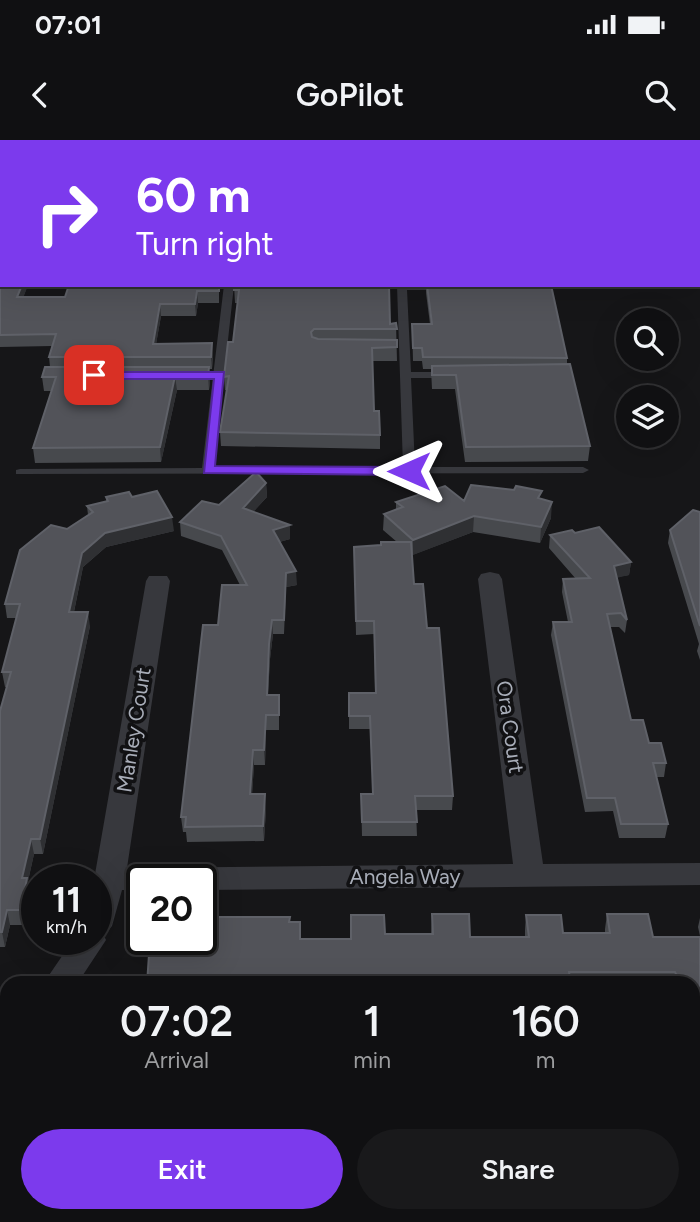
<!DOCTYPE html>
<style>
body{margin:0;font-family:Figtree,sans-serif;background:#19191b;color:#f1f3f6;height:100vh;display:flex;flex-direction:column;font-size:26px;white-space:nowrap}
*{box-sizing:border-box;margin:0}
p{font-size:23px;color:#9c9d9f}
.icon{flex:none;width:38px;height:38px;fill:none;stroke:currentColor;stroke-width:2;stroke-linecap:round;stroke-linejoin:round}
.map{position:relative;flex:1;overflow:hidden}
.sheet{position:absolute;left:0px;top:836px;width:700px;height:247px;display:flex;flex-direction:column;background:#101012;border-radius:21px 21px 0 0;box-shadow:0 7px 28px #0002,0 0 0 2px #303032}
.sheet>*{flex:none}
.top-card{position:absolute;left:0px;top:0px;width:700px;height:147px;box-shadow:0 7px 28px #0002,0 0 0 2px #303032;background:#7c3aed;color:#fff;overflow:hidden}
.tools{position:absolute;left:616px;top:168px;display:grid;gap:14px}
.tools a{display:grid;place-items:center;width:63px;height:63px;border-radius:50%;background:#101012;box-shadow:0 7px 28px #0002,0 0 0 2px #303032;font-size:35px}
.speed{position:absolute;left:21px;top:724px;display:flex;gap:14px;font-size:35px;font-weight:700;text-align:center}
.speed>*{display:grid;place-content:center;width:91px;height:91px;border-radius:50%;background:#101012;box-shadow:0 7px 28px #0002,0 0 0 2px #303032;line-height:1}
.speed small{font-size:18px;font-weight:400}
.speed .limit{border:4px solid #111;border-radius:10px;background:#fff;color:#111}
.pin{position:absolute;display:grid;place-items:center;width:60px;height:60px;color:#fff;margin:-30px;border-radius:14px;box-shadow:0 4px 10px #0006}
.me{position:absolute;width:77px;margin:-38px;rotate:270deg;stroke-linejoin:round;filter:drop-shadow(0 0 5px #0008)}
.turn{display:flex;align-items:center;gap:24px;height:147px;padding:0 21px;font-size:32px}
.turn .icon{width:91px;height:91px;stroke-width:2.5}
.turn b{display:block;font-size:49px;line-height:60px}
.eta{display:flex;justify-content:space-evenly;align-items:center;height:119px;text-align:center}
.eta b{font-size:42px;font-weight:600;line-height:49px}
.primary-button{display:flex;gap:14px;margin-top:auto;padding:14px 21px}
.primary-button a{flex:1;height:80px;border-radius:42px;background:#7c3aed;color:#fff;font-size:28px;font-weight:600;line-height:80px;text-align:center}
.primary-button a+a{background:#19191b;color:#f1f3f6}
.status{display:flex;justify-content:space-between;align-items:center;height:49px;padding:0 35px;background:#101012;direction:ltr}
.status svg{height:19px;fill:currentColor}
header{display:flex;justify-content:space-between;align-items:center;height:91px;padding:0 21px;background:#101012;font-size:32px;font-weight:600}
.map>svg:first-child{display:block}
</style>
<div class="status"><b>07:01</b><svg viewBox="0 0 49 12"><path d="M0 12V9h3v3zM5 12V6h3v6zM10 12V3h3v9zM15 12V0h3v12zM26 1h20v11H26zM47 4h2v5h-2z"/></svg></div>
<header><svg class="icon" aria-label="back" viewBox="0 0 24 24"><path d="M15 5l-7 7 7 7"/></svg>GoPilot<svg class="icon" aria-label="search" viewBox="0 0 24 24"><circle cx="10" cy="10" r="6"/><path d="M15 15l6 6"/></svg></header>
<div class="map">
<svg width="700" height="1082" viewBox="0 0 700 1082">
<rect width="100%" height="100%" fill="#161618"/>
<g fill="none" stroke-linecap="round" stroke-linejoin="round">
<!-- service -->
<path fill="#37383d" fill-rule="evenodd" d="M224,145h10l-20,183 189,-1 -6,-182h49l5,3 -2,2h-42l4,82h38l5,3 -5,3h-38l4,89h168l6,3 -6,3 -567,1v-4l4,-1 182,-1z"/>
<!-- minor -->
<g fill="#37383d" fill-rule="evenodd">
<path d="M234,0h17l1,2h-17z"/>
<path d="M490,432l9,2 3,5 41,285 157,-1v22l-499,5v-10h-59v10h-20l-10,36 -8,10 2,4 -29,44h-34l30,-44h23l-2,-60 52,-299 3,-5h18l3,5 -43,287 386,-4 -35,-285 3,-5z"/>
<path d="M7,879v32l-7,2v-32z"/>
</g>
<!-- tertiary -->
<g fill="#37383d" fill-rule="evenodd">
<rect x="698" y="33" width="2" height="12"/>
<rect x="0" y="91" width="2" height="12"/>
</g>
</g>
<!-- wall -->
<g fill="#47494d">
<path d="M381,0h281l-14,2h-266z"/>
<path d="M0,103l2,42h26l-5,12h42l154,-12v18h-21l-2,13h-35l-5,28 57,11 -1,14h-3l1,12 -1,9h-32l-16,72 -126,1 -2,-15 19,-57h-8l-2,-14 8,-10 -1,-10 3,-11 -52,1z"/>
<path d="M234,145l156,39 6,-1 1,38h-25l2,50 6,24v14l-159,-3 -1,-14 7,-42h-2l-1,-13 9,-35 5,-39h-3z"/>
<path d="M426,145h125l16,73v6l23,82 -2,15 -123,1 -10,-73h-23l-1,-20h-8l-1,-8h-9l-1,-37h18l-4,-31z"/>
<path d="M266,343l1,14 -14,15 37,13v14l-11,3 18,43 -11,2 -2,47h-11l-3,25 -2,36h11v35h-13l-1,35h-11l-2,29 14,15 -2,32 -77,1 -1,-10h-3l-2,-15 37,-192 22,-40 -18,-35 -41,-14 -1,-14z"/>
<path d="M106,357h26l42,34 -68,16 -23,20 -9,45 16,14 -47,228h-9l-6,27 3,11 -7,33h-14l-5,22h-5v-236l7,-24h-2l-3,-15 14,-54h-9l-2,-14 62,-75 21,-14 -1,-9 19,-5z"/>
<path d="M541,359l10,19 -11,25 -67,-11 -61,23 2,29 13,44 26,168 -1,14h-36l1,26h-55l-1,-42h12l-3,-65h-21v-36h26l-1,-59 -18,1 -2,-88 27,-2 16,-3 -14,-12 1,-16 12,-4v-8z"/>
<path d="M700,372v148l-3,-9 2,-7 -31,-101 2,-13z"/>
<path d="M575,393l56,29 -2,13 -12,2 10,43 -2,13 -6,-6h-9l21,93 18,23 17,20 -2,14h-8l12,47 -3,14h-46l-6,-27 -28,1 -34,-177 2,-13h15l-6,-30 1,-13h13l-27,-31 1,-13z"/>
<path d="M432,774l38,23h55v-7l1,-15 37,18h42v-4l2,-15 46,23h47v64h-7v-17h-546l54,-44 89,-18 11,17h50l34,-5h46z"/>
<path d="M700,778v18l-2,-9z"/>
<rect x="693" y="947" width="7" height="59"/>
</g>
<!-- shaded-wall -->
<g fill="#2f3033">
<path d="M619,0h43l-14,2h-47z"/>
<path d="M22,145h6l-9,24 -2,-12z"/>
<path d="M197,151l1,12 -2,13 -1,-12z"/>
<path d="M160,164l1,12 -7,40 -1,-12z"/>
<path d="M212,203l1,12 -1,14 -1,-12z"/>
<path d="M209,227l1,14 -1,9 -1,-14z"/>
<path d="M175,236l2,14 -16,72 -1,-15z"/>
<path d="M266,343l1,14 -23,25 -1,-14z"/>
<path d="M552,362l-1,16 -11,25 1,-16z"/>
<path d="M474,376l-1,16 -60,23v-15z"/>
<path d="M172,377l2,14 -68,16 -23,20 -12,59 -2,-14 13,-59 23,-20z"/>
<path d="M290,385v14l-17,5v-14z"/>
<path d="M631,422l-2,13 -17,4 2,-13z"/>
<path d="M296,431l1,14 -11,2 -2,47 2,-61z"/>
<path d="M88,472l2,14 -47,228 -3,-15z"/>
<path d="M272,480l1,14 -3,25 -3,51v-15l2,-51z"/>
<path d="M266,575v15l-1,35 -1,-15z"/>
<path d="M253,610l1,15 -3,44 -1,-15z"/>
<path d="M265,654l1,15 -2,32 -1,-15z"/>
<path d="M31,699l3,15 -6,27 3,11 -7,33 -3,-15 1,-32z"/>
<path d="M7,770l3,15 -5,22 -3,-15z"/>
</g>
<!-- building -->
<g fill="#525359" stroke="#5f6168" stroke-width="2">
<path d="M393,0h226l-18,2h-207z"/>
<path d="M0,103h2v42h20l-5,12h48l4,-12h150v6h-22l-2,13h-35l-7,40 59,-1 -1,14h-162l7,-23 -56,1z"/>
<path d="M234,145h155l1,39 6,-1 1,6h-83l-3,3 1,5 6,2 79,1v7l-25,1 2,63h5l1,24 -160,-3 9,-56 -5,1 4,-35h5l6,-52h-5z"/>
<path d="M427,145h124l16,73 -144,-1 -1,-9h-9l-1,-24h20z"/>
<path d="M570,224l20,82 -124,1 -10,-72h-24v-9z"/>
<path d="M45,227h164l-1,9h-33l-15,71 -127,1 23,-71h-14z"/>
<path d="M256,332l10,11 -23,25 47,17 -17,5 23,41 -10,2 -2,47h-12l-3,24 -2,51h12v20h-13l-2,35h-11l-3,44h15l-2,32 -78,1 1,-10h-5l22,-192h15l4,-40h25l-26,-49 -41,-14 22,-21 17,4z"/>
<path d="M471,345l43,5 2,-4 26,5 -4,7 14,4 -11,25 -67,-11 -61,24 -29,-26 19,-7 -7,-5 49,-16 19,15z"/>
<path d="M157,351l15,26 -67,16 -23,20 -13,59h19l-48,227h-9l-9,39h5l-6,32h-14l-5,22h-2v-221l11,-39h-9l18,-68h-15l15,-54 31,-25 16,4 26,-17 -6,-6 21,-5 -2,-4 23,-5 3,5z"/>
<path d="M693,370l7,2v114l-30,-96z"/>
<path d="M599,387l32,35 -17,4 13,54 -6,-7 -14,1 24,106h12l6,23h12l5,20h-13l15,61h-47l-6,-26h-28l-34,-176h19l-9,-43 27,-1 -40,-43 22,-5 3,3z"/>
<path d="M381,402h30l3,42h9l4,44h12l14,168h-38l2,26h-55l-1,-28h12l-3,-78h-21v-23h27l-2,-72h-18l-2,-74 27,-2z"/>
<path d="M432,774h37l1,23h59l-3,-22h35l2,18h47l-3,-19h41l5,23h47v49h-7v-2h-12l-6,-12h-106l1,6 -184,-3v5h-93v4h-146l3,-44h51v-23h89l-1,5h11v17h51v-24h33l1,19h48z"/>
<rect x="693" y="947" width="7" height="44"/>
</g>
<!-- route -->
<path fill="#7c3aed" stroke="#51269a" stroke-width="2" d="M90,232h134l-9,94 194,1 7,4 -7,4 -205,-2 10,-94h-120l-4,-1z"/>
<g text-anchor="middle" stroke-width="7" stroke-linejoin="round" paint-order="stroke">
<!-- street labels -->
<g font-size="21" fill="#a8adb8" stroke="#111113">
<text transform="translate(510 587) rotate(82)" y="7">Ora Court</text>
<text transform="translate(134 590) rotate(-81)" y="7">Manley Court</text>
<text x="405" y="744">Angela Way</text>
</g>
</g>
</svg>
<div class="tools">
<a><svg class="icon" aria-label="search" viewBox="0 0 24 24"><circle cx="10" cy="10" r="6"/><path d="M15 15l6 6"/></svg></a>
<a><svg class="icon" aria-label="layers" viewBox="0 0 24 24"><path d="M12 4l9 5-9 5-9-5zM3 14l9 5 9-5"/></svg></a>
</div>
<div class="speed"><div>11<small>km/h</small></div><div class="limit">20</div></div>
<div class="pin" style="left:94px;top:235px;background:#d93025"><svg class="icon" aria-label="arrive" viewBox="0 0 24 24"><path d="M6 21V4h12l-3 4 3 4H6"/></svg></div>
<svg class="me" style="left:409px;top:331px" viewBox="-20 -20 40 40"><path d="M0-17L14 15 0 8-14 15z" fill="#7c3aed" stroke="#fff" stroke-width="4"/></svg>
<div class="top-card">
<div class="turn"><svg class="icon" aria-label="right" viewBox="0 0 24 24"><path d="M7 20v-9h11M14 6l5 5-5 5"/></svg><div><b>60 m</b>Turn right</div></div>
</div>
<section class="sheet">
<div class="eta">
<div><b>07:02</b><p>Arrival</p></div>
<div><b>1</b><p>min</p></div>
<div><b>160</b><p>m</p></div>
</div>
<div class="primary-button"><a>Exit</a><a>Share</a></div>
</section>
</div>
